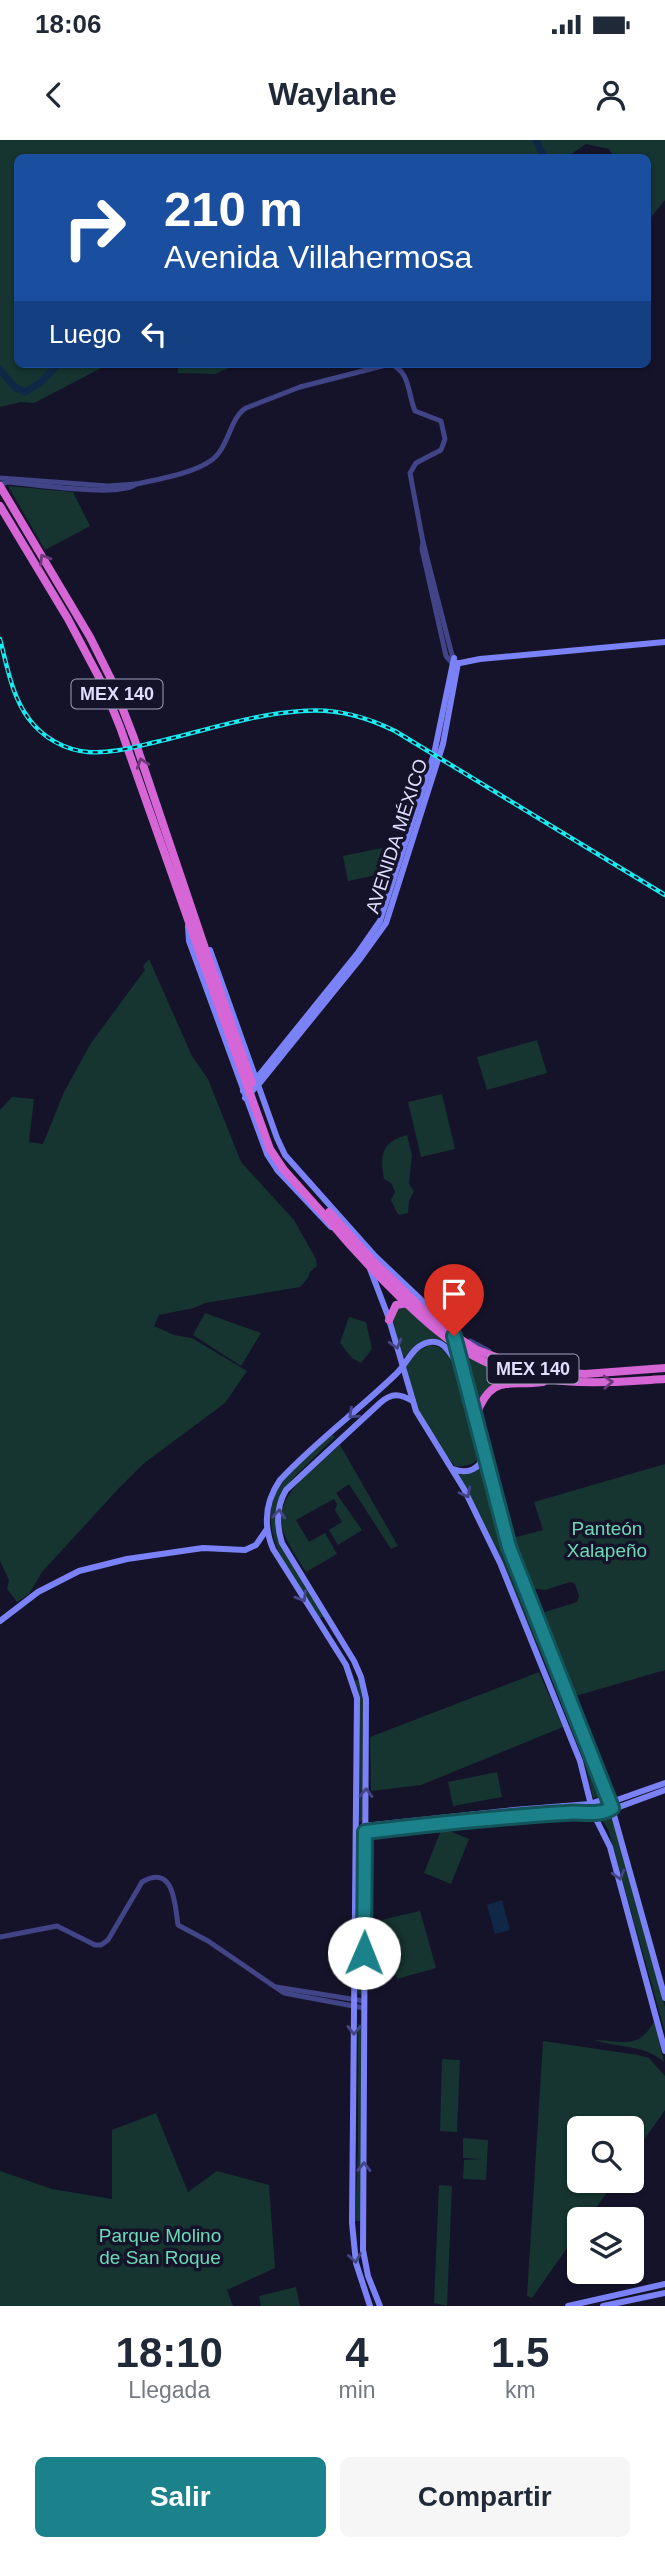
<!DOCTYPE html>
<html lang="es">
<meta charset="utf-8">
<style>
body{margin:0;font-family:Arial,sans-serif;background:#f6f6f7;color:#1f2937;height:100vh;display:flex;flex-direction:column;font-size:26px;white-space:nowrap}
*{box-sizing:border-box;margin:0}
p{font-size:23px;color:#747a83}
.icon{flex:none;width:38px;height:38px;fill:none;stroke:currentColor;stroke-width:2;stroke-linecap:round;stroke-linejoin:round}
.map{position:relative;height:2166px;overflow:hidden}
.side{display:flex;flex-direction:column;background:#fff;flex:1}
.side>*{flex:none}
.banner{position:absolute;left:14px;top:14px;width:637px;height:214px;border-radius:10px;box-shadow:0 2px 5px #0004;background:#1a4fa0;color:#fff;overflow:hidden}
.tools{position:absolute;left:567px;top:1976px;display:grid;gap:14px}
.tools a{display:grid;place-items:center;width:77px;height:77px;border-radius:10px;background:#fff;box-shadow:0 2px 5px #0004;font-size:35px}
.pin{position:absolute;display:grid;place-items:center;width:60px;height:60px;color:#fff;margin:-72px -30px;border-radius:50% 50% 50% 0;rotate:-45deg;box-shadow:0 0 7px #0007}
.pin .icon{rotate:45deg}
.me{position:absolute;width:77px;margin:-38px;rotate:1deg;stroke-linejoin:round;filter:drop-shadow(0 0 5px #0008)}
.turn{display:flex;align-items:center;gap:24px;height:147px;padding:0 35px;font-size:32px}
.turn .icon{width:91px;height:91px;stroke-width:2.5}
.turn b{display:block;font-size:49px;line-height:60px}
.then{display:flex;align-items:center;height:66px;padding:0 35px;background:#0003;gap:14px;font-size:26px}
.eta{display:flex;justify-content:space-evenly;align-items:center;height:119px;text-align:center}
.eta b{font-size:42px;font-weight:600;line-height:49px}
.primary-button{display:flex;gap:14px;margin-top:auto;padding:14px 35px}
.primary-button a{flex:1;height:80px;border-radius:10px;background:#1b818b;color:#fff;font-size:28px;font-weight:600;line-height:80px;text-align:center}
.primary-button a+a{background:#f6f6f7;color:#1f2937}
.status{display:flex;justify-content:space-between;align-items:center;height:49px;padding:0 35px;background:#fff;direction:ltr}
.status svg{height:19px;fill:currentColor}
header{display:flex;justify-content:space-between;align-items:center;height:91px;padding:0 35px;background:#fff;font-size:32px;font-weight:600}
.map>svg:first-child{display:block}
</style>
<div class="status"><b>18:06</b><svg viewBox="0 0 49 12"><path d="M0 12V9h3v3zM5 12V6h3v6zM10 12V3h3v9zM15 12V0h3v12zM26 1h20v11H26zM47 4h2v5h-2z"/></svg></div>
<header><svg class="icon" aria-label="back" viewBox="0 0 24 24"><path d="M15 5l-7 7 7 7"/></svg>Waylane<svg class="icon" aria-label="person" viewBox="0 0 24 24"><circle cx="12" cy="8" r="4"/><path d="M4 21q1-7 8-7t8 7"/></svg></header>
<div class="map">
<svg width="665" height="2166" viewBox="0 0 665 2166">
<rect width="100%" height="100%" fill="#15132a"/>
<!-- green -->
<g fill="#163430">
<path d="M0,0h665v60l-17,21v-63l-34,-1 -5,-8 -23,-5 -20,14h-548v206h91l-75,39 -13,-1 -21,5z"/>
<path d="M178,224h60l-23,10 -37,-1z"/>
<path d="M8,346l65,6 17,34 -45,24z"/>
<path d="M386,707l5,25 -43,9 -5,-25z"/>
<path d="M149,819l43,97 16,23 33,83 53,58 22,39 1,7 -7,6 -2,6 -8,9 -95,16 -11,5 -35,7 -5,11 20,9 18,3 55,33 -22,32 -82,61 -23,23 -78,85 -13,22 -12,8 -10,-13 2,-9 -9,-19v-451l12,-13 22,2 -5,43 14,2 21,-52 27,-49 54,-73 -2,-4z"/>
<path d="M537,900l10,33 -60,17 -10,-33z"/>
<path d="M442,954l13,55 -34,8 -13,-55z"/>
<path d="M407,995l5,20 -3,29 5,7 -5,10 -1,12 -8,2 -3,-2 -6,-13 4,-8 -4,-9 -7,-4c-4,-24 -3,-37 23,-44z"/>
<path d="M402,1165l52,40 6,18 -19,-22 -21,2 -18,16 -10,-43z"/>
<path d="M205,1173l56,20 -20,33 -48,-31z"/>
<path d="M349,1177l17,5 6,27 -11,14 -9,-5 -12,-15z"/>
<path d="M430,1205c36,4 45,73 53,103 -3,15 -14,19 -28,18l-16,-20 -24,-41 -11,-37 10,-15z"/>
<path d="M462,1214l44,20 24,6 -46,12 -8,15z"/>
<path d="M332,1294l3,3 -41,40 -13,17v49l45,73 -7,2c-25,-40 -72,-93 -34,-140 13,-16 32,-30 47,-44z"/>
<path d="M340,1305l58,101 -7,3 -42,-65 -13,9 26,37 -24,15 -9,-15 13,-8 -7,-12 2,-6 -3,-5 -38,21 13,22 16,-9 12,21 -31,18c-9,-15 -23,-33 -25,-50 -3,-30 39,-59 59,-77z"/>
<path d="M484,1321l18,72 12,35 91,228 -12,2c-8,-43 -26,-81 -42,-121 -29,-69 -61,-137 -94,-204z"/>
<path d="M665,1324v206l-93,27 -30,-79 3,-6 32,-10 2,-6 -4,-12 -5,-2 -25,8 -15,-2 -21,-49 34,-9 -9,-28z"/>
<path d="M539,1532l24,55 -142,58 -50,6 -1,-54z"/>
<path d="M361,1539l3,21v121l-5,1 -5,-141z"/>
<path d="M497,1632l5,25 -49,9 -5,-24z"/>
<path d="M613,1674l52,193v25l-57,-203 -9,-13z"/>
<path d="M442,1688l27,11 -18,45 -27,-11z"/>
<path d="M359,1693h4l1,162 -6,-1z"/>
<path d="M420,1771l16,57 -39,11 -16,-59z"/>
<path d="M654,1881l10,41c-20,-18 -47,-14 -70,-22 26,0 45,11 60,-19z"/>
<path d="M358,1884l4,1 -1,196h-6l3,-71z"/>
<path d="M543,1901l95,14 11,3 16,18v34l-33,47v-29h-53v52l36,1 -27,38h-9v12l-47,67 -5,-2z"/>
<path d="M442,1919l18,1 -3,72 -17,-1z"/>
<path d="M156,1973l32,79 29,-21 52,14 6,83 -48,22 6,16h-233v-135l52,18 60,10v-69z"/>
<path d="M463,1998l25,2 -2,40 -23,-1 1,-19 17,-1 -18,-1z"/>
<path d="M439,2045l13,1 -5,120 -13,-3z"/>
<path d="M296,2147l4,19h-39l-2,-10z"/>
</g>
<!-- water -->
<path fill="#0f2847" d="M502,1760l8,30 -15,4 -8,-29z"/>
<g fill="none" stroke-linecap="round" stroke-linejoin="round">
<!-- river -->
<g stroke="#0f2847" stroke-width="7">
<path d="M536,0l8,18"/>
<path d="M0,230l16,18 9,4 16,-10 17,-18"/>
</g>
<!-- tertiary -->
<g stroke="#414486" stroke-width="5">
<path d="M0,338l108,8 28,-2"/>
<path d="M0,344l8,-2c24,2 113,16 128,2 22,-5 68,-12 82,-30 11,-13 14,-38 28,-46l54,-21 90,-23c20,6 18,31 25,47l26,10 4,18 -4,11 -25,13 -6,10 13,69 29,113 3,4"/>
<path d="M423,402l-1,7 24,107 7,8"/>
<path d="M470,1201l19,10"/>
<path d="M0,1797l57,-11 38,19h6l7,-5 34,-58c32,-19 33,23 36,43l30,16 76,52 80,15"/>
<path d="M276,1847l88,14"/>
</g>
<!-- secondary -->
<g stroke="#7b82f7" stroke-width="6">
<path d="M455,524l25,-5 185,-17"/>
<path d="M188,786l1,15 78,213 11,17 53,56"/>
<path d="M210,810l67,188 8,17 90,101 77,73 54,208 106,271 53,190"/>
<path d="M243,951l13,-12 101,-125 23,-33 54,-167 20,-96"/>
<path d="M245,958l13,-13 102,-126 26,-36 57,-179 15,-81"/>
<path d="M370,1129l18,47 28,95 48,78 36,74 80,198 13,52 17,34 55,204"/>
<path d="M453,1329c15,6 27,0 32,-15"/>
<path d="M0,1481l38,-29 41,-21 48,-12 76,-11 42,2 11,-5 11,-16"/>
<path d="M364,1686l150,-16 76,-6 11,-4 13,1 51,-18"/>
<path d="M364,1692l150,-16 61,-4 25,2 65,-24"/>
<path d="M370,2166l-14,-43 -4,-40 5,-525 -11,-33 -73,-116c-10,-24 -8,-47 7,-69 35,-38 79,-70 116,-106 12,-11 16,-29 34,-32 18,-2 21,18 32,25"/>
<path d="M380,2166l-12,-30 -5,-26 3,-551 -5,-22 -7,-16 -72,-118c-6,-19 -6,-36 4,-53l94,-87c12,-11 20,-9 33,-2"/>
<path d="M568,2166l97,-22"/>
<path d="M603,2166l62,-13"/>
</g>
<!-- trunk -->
<g stroke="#d666d5" stroke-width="8">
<path d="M0,346l90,151 22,44 22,57 75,222"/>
<path d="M0,366l68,113 35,66 17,42 83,235"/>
<path d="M329,1072l44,49 66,64 38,25 32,12 41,10 35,2 80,-6"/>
<path d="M325,1076c24,29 49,56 76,82 52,50 88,77 162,83 34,3 68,0 102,-2"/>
<path d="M389,1180l7,-15 12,-2"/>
<path d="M476,1275c16,-42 32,-28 67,-33"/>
</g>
<defs>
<path id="rail" d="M0,499c7,27 12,58 29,80 14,19 36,31 59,33 23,2 46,-5 68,-10 48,-11 97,-28 146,-31 33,-3 63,5 93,20l270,164"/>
</defs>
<!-- rail casing -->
<use href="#rail" stroke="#16ecf1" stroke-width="4.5"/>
<!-- rail -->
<use href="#rail" stroke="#15132a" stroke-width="2" stroke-dasharray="5" stroke-linecap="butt"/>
<!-- trunk-bridge -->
<g stroke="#d666d5" stroke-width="8">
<path d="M209,820l43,123"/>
<path d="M203,822l67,187 14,21 41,46"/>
</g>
</g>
<!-- one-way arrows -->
<defs><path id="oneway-chevron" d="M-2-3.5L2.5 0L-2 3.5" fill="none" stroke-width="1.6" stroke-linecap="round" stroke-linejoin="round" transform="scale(1.75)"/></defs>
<g stroke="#6c3877">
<use href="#oneway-chevron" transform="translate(44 419) rotate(-121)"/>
<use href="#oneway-chevron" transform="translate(142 623) rotate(-108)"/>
<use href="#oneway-chevron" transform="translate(608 1242) rotate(-3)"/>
</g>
<g stroke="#434586">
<use href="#oneway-chevron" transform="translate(396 1204) rotate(74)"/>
<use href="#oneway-chevron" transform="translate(353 1274) rotate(138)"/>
<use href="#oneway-chevron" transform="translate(466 1353) rotate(62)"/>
<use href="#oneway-chevron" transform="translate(279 1374) rotate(-85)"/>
<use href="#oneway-chevron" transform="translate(302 1457) rotate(59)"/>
<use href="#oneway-chevron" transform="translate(366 1653) rotate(-89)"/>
<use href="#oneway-chevron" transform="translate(619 1735) rotate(74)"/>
<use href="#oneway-chevron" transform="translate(354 1890) rotate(91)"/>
<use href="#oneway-chevron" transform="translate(364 2027) rotate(-89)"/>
<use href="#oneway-chevron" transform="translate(355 2118) rotate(81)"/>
</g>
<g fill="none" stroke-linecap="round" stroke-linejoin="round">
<defs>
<path id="route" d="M364,1813l1,-121c67,-8 133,-15 200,-19 15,-2 33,4 47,-5l-103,-261 -55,-211"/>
</defs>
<!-- route casing -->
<use href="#route" stroke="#12545a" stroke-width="18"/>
<!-- route -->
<use href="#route" stroke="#1b818b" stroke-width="12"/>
</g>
<g text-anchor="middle" stroke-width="7" stroke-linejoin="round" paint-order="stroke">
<!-- shield labels -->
<g fill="#15132a" stroke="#a2a1be" stroke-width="2">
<rect x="71.5" y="539.5" width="91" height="29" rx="5"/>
<rect x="487.5" y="1214.5" width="91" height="29" rx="5"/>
</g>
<g font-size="18" font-weight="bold" fill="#dfdefd">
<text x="117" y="560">MEX 140</text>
<text x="533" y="1235">MEX 140</text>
</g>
<!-- street labels -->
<g font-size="19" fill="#dfdefd" stroke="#15132a">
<text transform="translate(396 696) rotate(-72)" y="7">AVENIDA MÉXICO</text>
</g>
<!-- park labels -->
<g font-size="19" fill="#6ddab6" stroke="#15132a">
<text x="607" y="1395">Panteón<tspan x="607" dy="22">Xalapeño</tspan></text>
<text x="160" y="2102">Parque Molino<tspan x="160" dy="22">de San Roque</tspan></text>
</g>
</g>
</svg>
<div class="tools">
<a><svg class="icon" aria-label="search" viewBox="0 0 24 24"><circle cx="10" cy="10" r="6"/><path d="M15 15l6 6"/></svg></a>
<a><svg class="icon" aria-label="layers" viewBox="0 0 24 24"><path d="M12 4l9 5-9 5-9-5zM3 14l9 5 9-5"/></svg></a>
</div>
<div class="pin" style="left:454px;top:1196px;background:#d93025"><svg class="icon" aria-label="arrive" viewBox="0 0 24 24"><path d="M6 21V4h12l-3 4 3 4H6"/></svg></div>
<svg class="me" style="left:364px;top:1813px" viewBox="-20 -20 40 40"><circle r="19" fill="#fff"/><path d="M0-13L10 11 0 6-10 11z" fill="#1b818b"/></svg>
<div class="banner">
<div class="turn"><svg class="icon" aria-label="right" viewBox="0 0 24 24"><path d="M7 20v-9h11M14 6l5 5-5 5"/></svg><div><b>210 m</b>Avenida Villahermosa</div></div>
<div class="then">Luego<svg class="icon" aria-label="left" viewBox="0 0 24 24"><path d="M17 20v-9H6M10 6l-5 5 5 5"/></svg></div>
</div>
</div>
<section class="side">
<div class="eta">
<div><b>18:10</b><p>Llegada</p></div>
<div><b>4</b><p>min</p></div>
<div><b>1.5</b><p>km</p></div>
</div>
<div class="primary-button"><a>Salir</a><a>Compartir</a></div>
</section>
